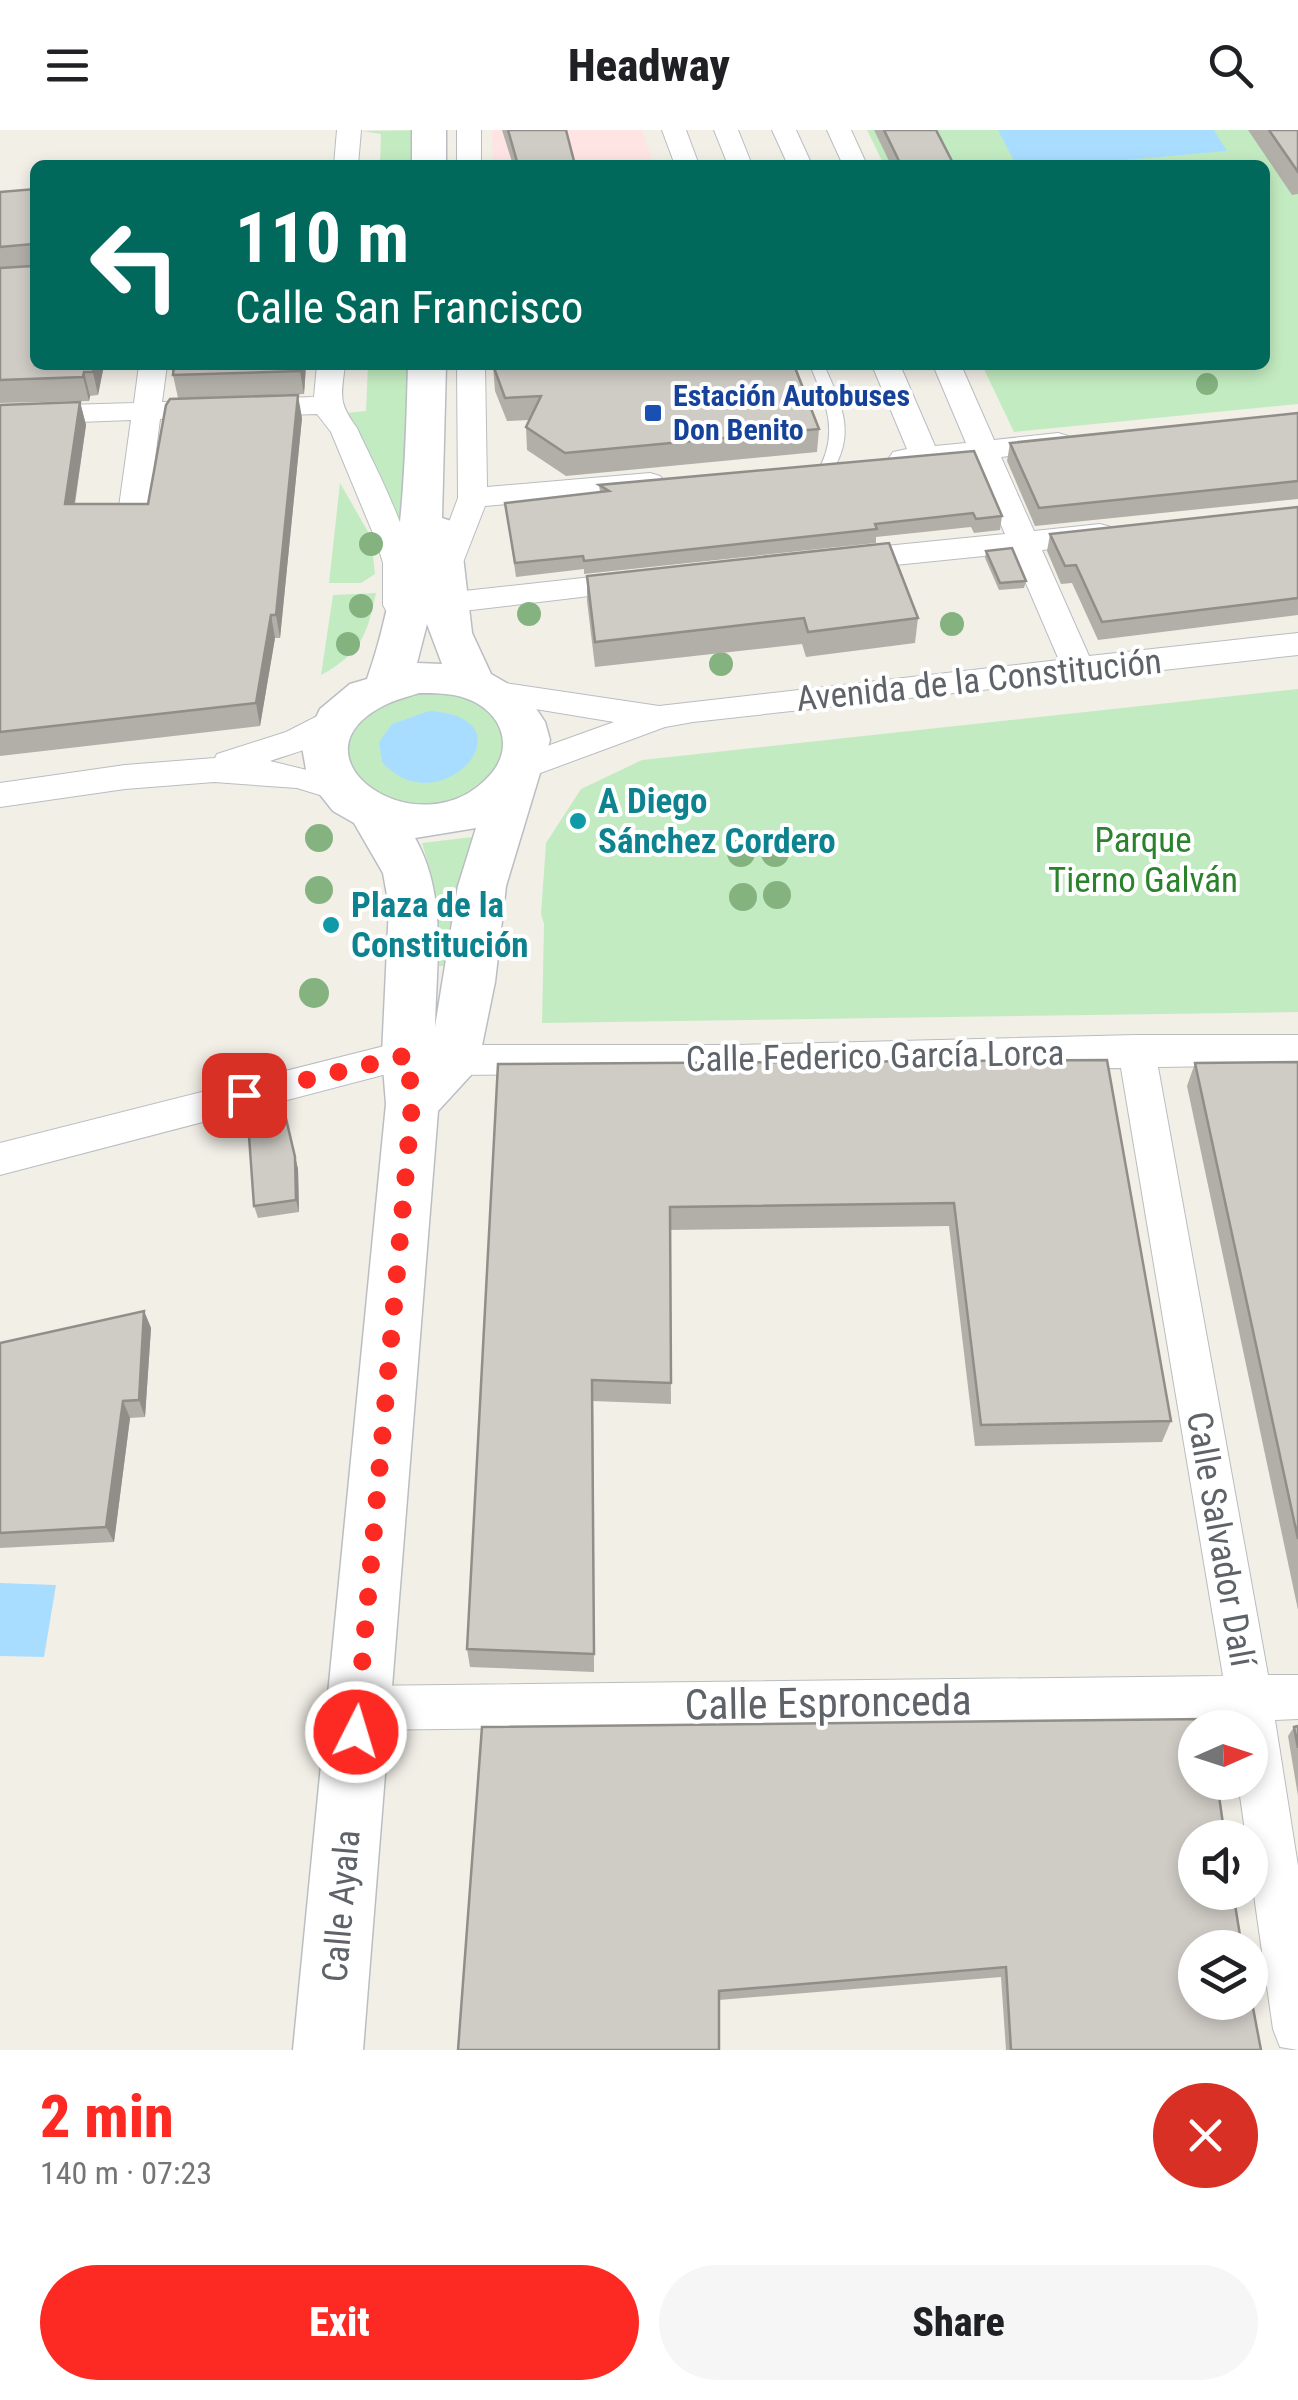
<!DOCTYPE html>
<meta charset="utf-8">
<style>
body{margin:0;font-family:"Roboto Condensed",sans-serif;background:#f6f6f6;color:#202124;height:100vh;display:flex;flex-direction:column;font-size:38px;white-space:nowrap}
*{box-sizing:border-box;margin:0}
p{font-size:32px;color:#757577}
.icon{flex:none;width:55px;height:55px;fill:none;stroke:currentColor;stroke-width:2;stroke-linecap:round;stroke-linejoin:round}
.map{position:relative;height:1920px;overflow:hidden}
.drawer{display:flex;flex-direction:column;background:#fff;flex:1}
.drawer>*{flex:none}
.guide{position:absolute;left:30px;top:30px;width:1240px;height:210px;border-radius:15px;box-shadow:0 5px 15px #0003;background:#00695c;color:#fff;overflow:hidden}
.needle{width:65px;rotate:87deg}
.controls{position:absolute;left:1178px;top:1580px;display:grid;gap:20px}
.controls a{display:grid;place-items:center;width:90px;height:90px;border-radius:50%;background:#fff;box-shadow:0 5px 15px #0003;font-size:50px}
.pin{position:absolute;display:grid;place-items:center;width:85px;height:85px;color:#fff;margin:-42px;border-radius:20px;box-shadow:0 5px 15px #0006}
.me{position:absolute;width:110px;margin:-55px;rotate:5deg;stroke-linejoin:round;filter:drop-shadow(0 0 8px #0008)}
.turn{display:flex;align-items:center;gap:35px;height:210px;padding:0 40px;font-size:45px}
.turn .icon{width:130px;height:130px;stroke-width:2.5}
.turn b{display:block;font-size:70px;line-height:85px}
.round{display:grid;place-items:center;flex:none;width:105px;height:105px;border-radius:52px;background:#f6f6f6}
.headline{display:flex;align-items:center;justify-content:space-between;height:170px;padding:0 40px}
h1{font-size:60px;font-weight:800;line-height:75px;color:#fc2a22}
.button{display:flex;gap:20px;margin-top:auto;padding:20px 40px}
.button a{flex:1;height:115px;border-radius:60px;background:#fc2a22;color:#fff;font-size:40px;font-weight:800;line-height:115px;text-align:center}
.button a+a{background:#f6f6f6;color:#202124}
header{display:flex;justify-content:space-between;align-items:center;height:130px;padding:0 40px;background:#fff;font-size:45px;font-weight:800}
.map>svg:first-child{display:block}
</style>
<header><svg class="icon" aria-label="menu" viewBox="0 0 24 24"><path d="M4 6h16M4 12h16M4 18h16"/></svg>Headway<svg class="icon" aria-label="search" viewBox="0 0 24 24"><circle cx="10" cy="10" r="6"/><path d="M15 15l6 6"/></svg></header>
<div class="map">
<svg width="1298" height="1920" viewBox="0 0 1298 1920">
<rect width="100%" height="100%" fill="#f2efe7"/>
<!-- medical -->
<path fill="#fee4e3" d="M492,0h150l12,35h-161z"/>
<!-- green -->
<g fill="#c3ebc1">
<path d="M429,0v35h-49l1,-31 -19,-3z"/>
<path d="M867,0h431v274l-284,28 -32,-67h283v-200h-381z"/>
<path d="M368,235h59l-27,157 -43,-78 -11,-31 20,-2z"/>
<path d="M340,353l31,54 4,37 -14,9h-32z"/>
<path d="M376,463c-9,42 -15,60 -55,82l12,-80z"/>
<path d="M415,559l59,5 40,42 -23,49 -50,20h-38l-33,-13 -21,-24 -2,-29 17,-26z"/>
<path d="M1298,559v323l-756,11 2,-99 -3,-10 5,-71 35,-54 61,-29z"/>
<path d="M473,707l-19,129h-18l-5,-93 -9,-30z"/>
</g>
<!-- water -->
<g fill="#a9ddff">
<path d="M998,0h216l13,21 -159,14h-52z"/>
<path d="M429,581c108,6 11,117 -47,51l-3,-20 13,-18z"/>
<path d="M0,1453l56,2 -12,72 -44,-1z"/>
</g>
<g fill="none" stroke-linecap="round" stroke-linejoin="round">
<defs>
<path id="lane" d="M810,235h14c16,36 32,66 10,103l-5,2 -8,-5c18,-37 3,-65 -11,-100z"/>
<g id="street">
<path d="M337,0h24l-3,35h-24z"/>
<rect x="457" y="0" width="24" height="35"/>
<path d="M662,0h24l13,35h-24z"/>
<path d="M714,0h24l14,35h-24z"/>
<path d="M772,0h24l16,35h-24z"/>
<path d="M827,0h24l16,35h-24z"/>
<path d="M139,235h28l-5,37 152,-5 3,-32h28c-4,32 -7,37 12,63 18,40 77,144 52,184h-22l-4,-7v-42l-6,-20 -46,-111 -14,-18 -157,5 -12,95 -5,7h-20l-5,-7 13,-94 -131,5v-18l134,-4z"/>
<path d="M457,235h28l2,122 163,-14 10,3 5,6 -5,6 -10,3 -165,15 -30,77h-22l-4,-7 29,-78z"/>
<path d="M872,235h28l35,81 31,-3 -33,-78h28l33,75 64,-7 10,3 4,6 -4,6 -67,9 33,74 66,-7 11,3 4,7 -4,7 -69,9 47,106 209,-23v22l-605,67 -28,5 -130,48 -12,4 -12,-4 -5,-8 5,-8 103,-37 -133,-22 -5,-8 5,-8 11,-3 167,25 400,-46 -46,-107 -167,17 -11,-3 -4,-7 4,-7 11,-3 159,-16 -32,-74 -70,7 -10,-3 -4,-6 4,-6 14,-3z"/>
<path d="M637,442l11,3 4,7 -4,7 -202,24 -11,-3 -4,-7 4,-7 11,-3z"/>
<path d="M337,576l11,3 5,8c-15,26 -57,35 -83,44l78,19 5,8 -5,8 -12,4 -39,-12 -83,-6 -89,7 -125,18v-24l125,-18 90,-7 2,-4 69,-22z"/>
<path d="M1136,905h162v30l-140,2 110,608h30v44l-23,1 23,146v184l-18,-3 -7,-18 -23,-162v-29h-4l-8,-56h12v-54h-20l-1,-8 -871,10 -16,-6 -7,-16 7,-16 16,-6 865,-10 -102,-608 -668,7 -13,-5 -6,-10 6,-10 13,-5h285z"/>
<path d="M408,910l13,5 6,10 -6,10 -421,110v-32z"/>
</g>
<g id="secondary">
<rect x="412" y="0" width="34" height="35"/>
<path d="M408,235h38l-4,153 12,4 6,9 12,102 19,41 36,21 18,27 5,18 -44,146 -11,96 -16,78 -8,15 -33,36 -75,939h-70l93,-946 -4,-49 7,-149 -6,-33 -29,-50 -21,-12 -19,-24 -7,-12 -5,-28 18,-38 30,-25 17,-5c36,-101 38,-208 41,-314zM427,494l15,40 -25,-1zM419,563c15,0 31,0 46,5 34,11 52,47 25,77 -69,78 -207,-17 -107,-69 11,-6 24,-9 36,-13zM476,698l-18,58 -23,141c1,-64 13,-131 -20,-189z"/>
</g>
</defs>
<!-- lane casing -->
<use href="#lane" stroke="#b9bdc1" stroke-width="2"/>
<!-- street casing -->
<use href="#street" stroke="#b9bdc1" stroke-width="2"/>
<!-- secondary casing -->
<use href="#secondary" stroke="#babec3" stroke-width="3"/>
<!-- lane -->
<use href="#lane" fill="#fff" fill-rule="evenodd"/>
<!-- street -->
<use href="#street" fill="#fff" fill-rule="evenodd"/>
<!-- secondary -->
<use href="#secondary" fill="#fff" fill-rule="evenodd"/>
</g>
<!-- trees -->
<g fill="#84b380">
<circle cx="1207" cy="254" r="11"/>
<circle cx="371" cy="414" r="12"/>
<circle cx="361" cy="476" r="12"/>
<circle cx="529" cy="484" r="12"/>
<circle cx="952" cy="494" r="12"/>
<circle cx="348" cy="514" r="12"/>
<circle cx="721" cy="534" r="12"/>
<circle cx="319" cy="708" r="14"/>
<circle cx="741" cy="723" r="14"/>
<circle cx="775" cy="723" r="14"/>
<circle cx="319" cy="760" r="14"/>
<circle cx="777" cy="765" r="14"/>
<circle cx="743" cy="767" r="14"/>
<circle cx="314" cy="863" r="15"/>
</g>
<!-- wall -->
<g fill="#b2afa9">
<path d="M502,0h64l9,35h-62z"/>
<path d="M874,0h62l18,35h-63z"/>
<path d="M1248,0h50v64l-6,1z"/>
<path d="M0,62l104,173 -6,30 -8,1 -1,5 -89,2z"/>
<path d="M306,235l-2,29 -126,4 -5,-23z"/>
<path d="M493,235l326,64 -2,23 -251,24 -39,-26 -1,-23 4,-7 -23,1 -12,-30z"/>
<path d="M80,272l6,23 -11,79h73l154,-86 -22,220h-5l-15,88 -260,30v-351z"/>
<path d="M1298,283v86l-263,27 -28,-65 3,-18z"/>
<path d="M599,355l403,31 -2,14 -26,3 -3,-6 -95,10v6l-292,31v-5l-68,8 -11,-74 95,-11z"/>
<path d="M1298,377v108l-200,25 -26,-57 -11,1 -14,-33 3,-17z"/>
<path d="M986,421l40,30 -2,7 -25,2 -14,-32z"/>
<path d="M587,446l331,42 -3,25 -109,14 -4,-13 -207,23 -8,-66z"/>
<path d="M1107,930l64,361 -9,21 -187,4 -26,-220 -279,4 1,174 -78,-3 1,271 -124,-5 -3,-18 31,-585z"/>
<path d="M1298,932v548l-111,-524 8,-23z"/>
<path d="M284,980l14,59 1,43 -41,6 -4,-12z"/>
<path d="M144,1181l7,17 -6,89 -15,1 -16,124 -114,6v-205z"/>
<path d="M1298,1596v70l-10,-60 6,-9z"/>
<path d="M482,1597l760,221 19,102h-255l-5,-73 -282,23z"/>
</g>
<!-- shaded-wall -->
<g fill="#918e8a">
<path d="M94,235h10l-6,30 -5,-23z"/>
<path d="M301,235h5l-2,29 -4,-23z"/>
<path d="M84,242l6,24 -1,5 -6,-24z"/>
<path d="M298,265l4,23 -22,220 -4,-23z"/>
<path d="M80,272l6,23 -15,102 -6,-23z"/>
<path d="M271,485l4,23 -15,88 -4,-23z"/>
<path d="M295,1027l3,12 1,43 -3,-12z"/>
<path d="M144,1181l7,17 -6,89 -6,-17z"/>
<path d="M592,1250l1,21 1,271v-18z"/>
<path d="M123,1271l7,17 -16,124 -8,-15z"/>
</g>
<!-- building -->
<g fill="#cfcbc5" stroke="#918e8a" stroke-width="2.5">
<path d="M508,0h58l9,35h-57z"/>
<path d="M884,0h52l18,35h-53z"/>
<path d="M1269,0h29v42z"/>
<path d="M35,59v176h59l-1,7h-9l-1,5 -83,3v-112l32,-2v-22l-32,3v-55z"/>
<path d="M174,235h127l-1,6 -127,4z"/>
<path d="M493,235h301l25,64 -254,24 -39,-26 15,-31 -36,2z"/>
<path d="M298,265l-22,220h-5l-15,88 -256,29v-327l80,-3 -15,102h83l18,-99 4,-6z"/>
<path d="M1298,283v68l-259,27 -29,-65z"/>
<path d="M974,321l28,65 -26,3 -3,-6 -98,11 2,5 -293,32 -1,-5 -68,7 -10,-60 104,-12 -10,-6z"/>
<path d="M1298,377v91l-196,24 -26,-57 -11,1 -15,-32z"/>
<path d="M889,413l29,75 -110,14 -4,-14 -209,24 -8,-66z"/>
<path d="M1012,418l14,33 -26,2 -14,-32z"/>
<path d="M1107,930l64,361 -190,4 -27,-222 -284,4 1,176 -79,-3 2,274 -127,-5 31,-585z"/>
<path d="M1298,932v477l-103,-476z"/>
<path d="M284,980l11,47 1,43 -42,6 -6,-84z"/>
<path d="M144,1181l-5,89 -16,1 -17,126 -106,6v-190z"/>
<path d="M1207,1589l1,9h-13v54h22l8,56h-30v54h38l9,56h-47v54h55v-10l11,58h-250l-5,-83 -287,24v59h-261l24,-323z"/>
<path d="M1298,1596v22l-4,-21z"/>
</g>
<g fill="none" stroke-linecap="round" stroke-linejoin="round">
<!-- route -->
<path stroke="#fc2a22" stroke-width="18" stroke-dasharray="0 32.4" d="M244,965l164,-40 4,49 -56,628"/>
</g>
<!-- markers -->
<rect fill="#1a4fb4" stroke="#fff" stroke-width="4" x="643" y="273" width="20" height="20" rx="5"/>
<g fill="#0f9aa8" stroke="#fff" stroke-width="4">
<circle cx="578" cy="691" r="10"/>
<circle cx="331" cy="795" r="10"/>
</g>
<g text-anchor="middle" stroke-width="8" stroke-linejoin="round" paint-order="stroke">
<!-- far-transit labels -->
<g font-size="30" font-weight="bold" fill="#164399" stroke="#fff" text-anchor="start">
<text x="673" y="276">Estación Autobuses<tspan x="673" dy="34">Don Benito</tspan></text>
</g>
<!-- street labels -->
<g font-size="35" fill="#5e6369" stroke="#fff">
<text transform="translate(979 550) rotate(-6)" y="12">Avenida de la Constitución</text>
<text transform="translate(875 926) rotate(-1)" y="12">Calle Federico García Lorca</text>
<text transform="translate(1221 1409) rotate(80)" y="12">Calle Salvador Dalí</text>
<text transform="translate(341 1776) rotate(-85)" y="12">Calle Ayala</text>
</g>
<!-- culture labels -->
<g font-size="35" font-weight="bold" fill="#0d838f" stroke="#fff" text-anchor="start">
<text x="598" y="683">A Diego<tspan x="598" dy="40">Sánchez Cordero</tspan></text>
<text x="351" y="787">Plaza de la<tspan x="351" dy="40">Constitución</tspan></text>
</g>
<!-- park labels -->
<g font-size="35" fill="#2a822b" stroke="#fff">
<text x="1143" y="722">Parque<tspan x="1143" dy="40">Tierno Galván</tspan></text>
</g>
<!-- near-street labels -->
<g font-size="42" fill="#5e6369" stroke="#fff">
<text transform="translate(828 1572) rotate(-1)" y="15">Calle Espronceda</text>
</g>
</g>
</svg>
<div class="controls">
<a><svg class="needle" viewBox="-14 -14 28 28"><path d="M0-13l5 13h-10z" fill="#e53935"/><path d="M0 13l5-13h-10z" fill="#757577"/></svg></a>
<a><svg class="icon" aria-label="sound" viewBox="0 0 24 24"><path d="M4 9h4l5-4v14l-5-4H4zM17 9q2 3 0 6"/></svg></a>
<a><svg class="icon" aria-label="layers" viewBox="0 0 24 24"><path d="M12 4l9 5-9 5-9-5zM3 14l9 5 9-5"/></svg></a>
</div>
<div class="pin" style="left:244px;top:965px;background:#d93025"><svg class="icon" aria-label="arrive" viewBox="0 0 24 24"><path d="M6 21V4h12l-3 4 3 4H6"/></svg></div>
<svg class="me" style="left:356px;top:1602px" viewBox="-20 -20 40 40"><circle r="17" fill="#fc2a22" stroke="#fff" stroke-width="3"/><path d="M0-11L8 9 0 5-8 9z" fill="#fff"/></svg>
<div class="guide">
<div class="turn"><svg class="icon" aria-label="left" viewBox="0 0 24 24"><path d="M17 20v-9H6M10 6l-5 5 5 5"/></svg><div><b>110 m</b>Calle San Francisco</div></div>
</div>
</div>
<section class="drawer">
<div class="headline"><div><h1>2 min</h1><p>140 m · 07:23</p></div><a class="round" style="background:#d93025;color:#fff"><svg class="icon" aria-label="close" viewBox="0 0 24 24"><path d="M6 6l12 12M18 6L6 18"/></svg></a></div>
<div class="button"><a>Exit</a><a>Share</a></div>
</section>
